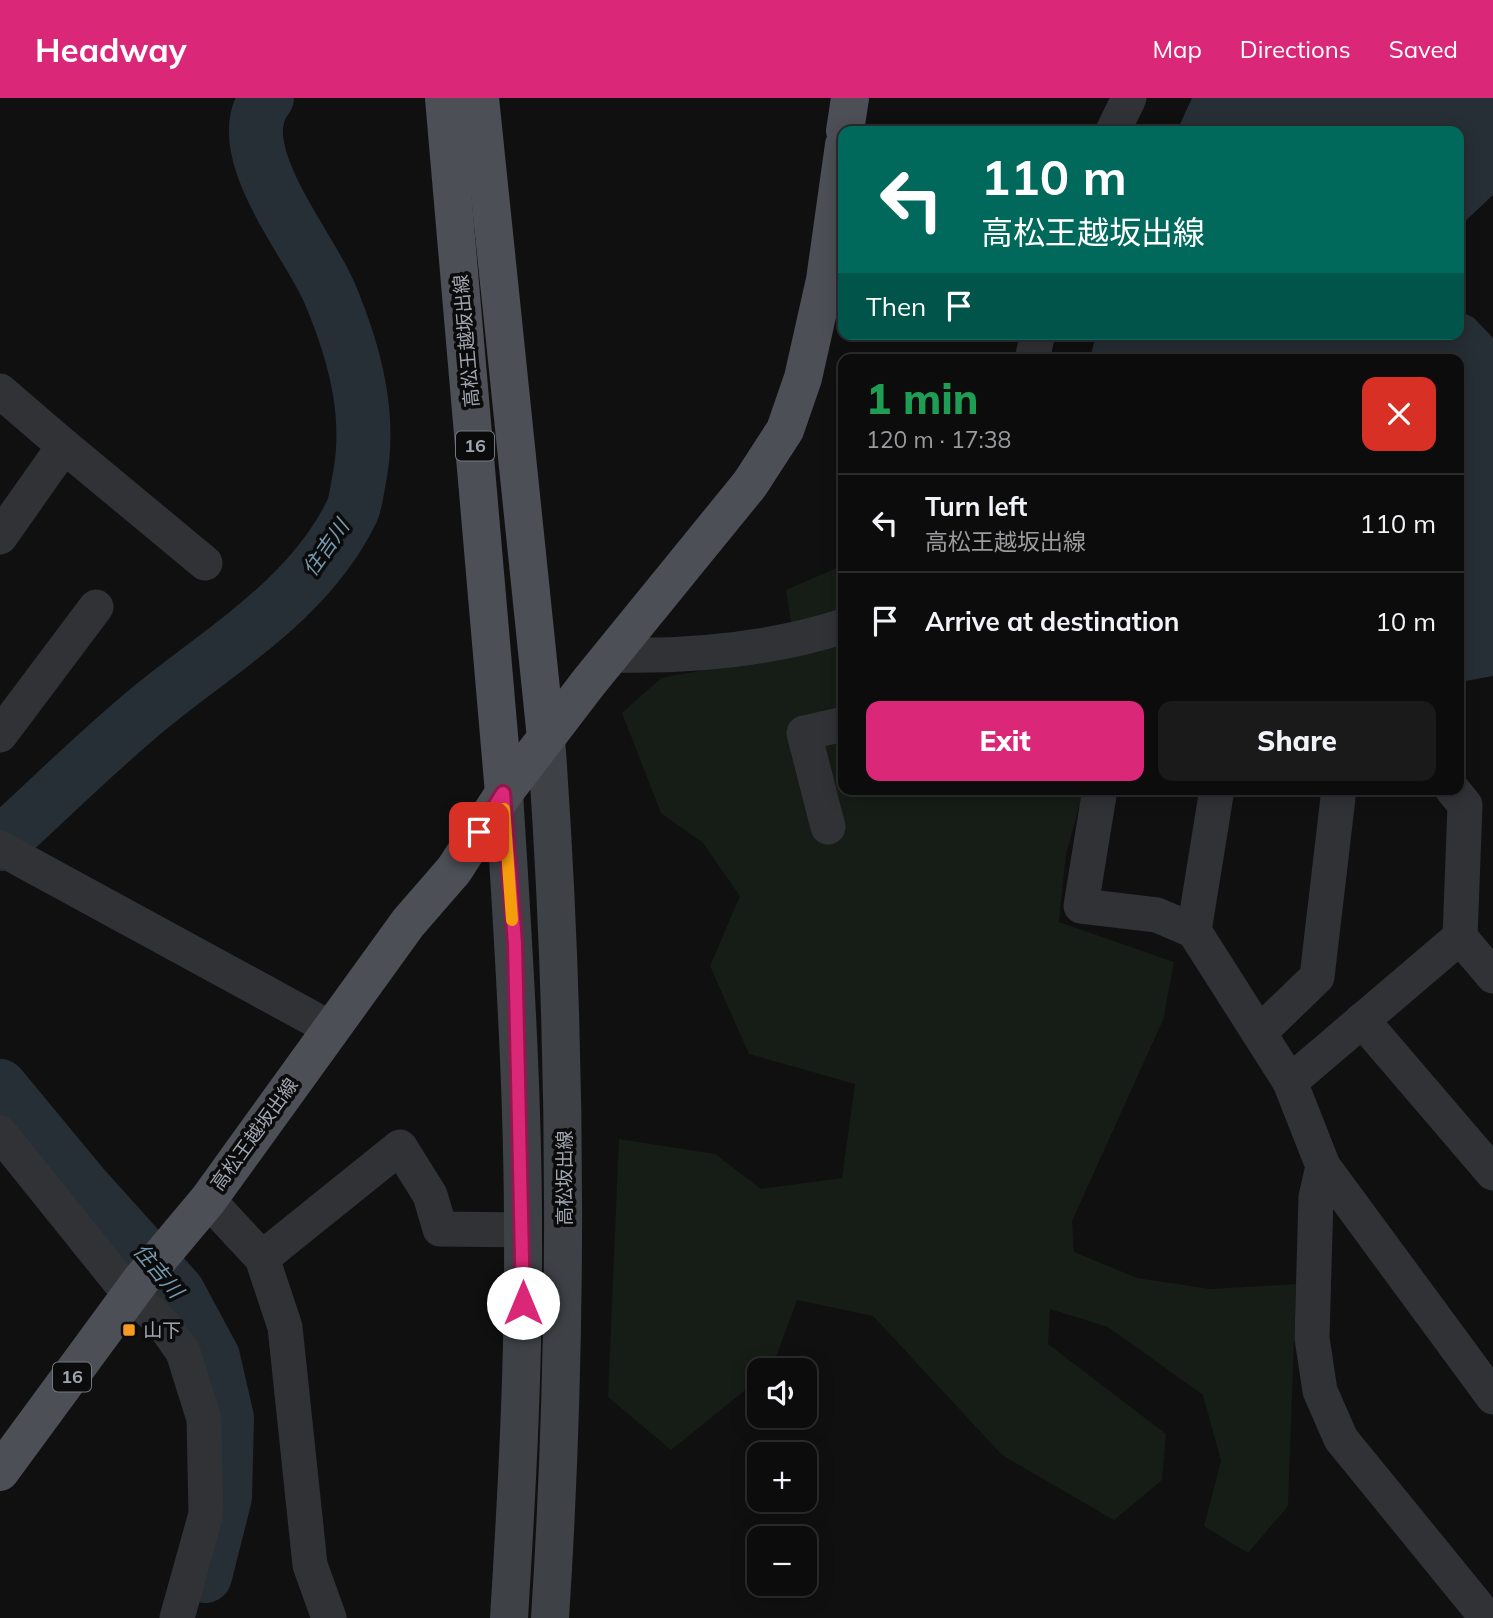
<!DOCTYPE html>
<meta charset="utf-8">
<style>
body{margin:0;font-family:Mulish,"Noto Sans JP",sans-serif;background:#1a1a1b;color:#f1f3f6;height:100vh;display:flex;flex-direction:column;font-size:26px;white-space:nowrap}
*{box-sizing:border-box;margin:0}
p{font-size:23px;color:#9a9b9d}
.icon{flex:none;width:38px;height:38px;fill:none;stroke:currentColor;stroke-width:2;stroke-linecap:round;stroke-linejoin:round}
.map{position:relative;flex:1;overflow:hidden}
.panel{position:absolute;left:838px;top:256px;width:626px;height:441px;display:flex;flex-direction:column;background:#0c0c0d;border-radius:14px;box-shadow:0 4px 18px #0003,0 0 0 2px #2c2c2e}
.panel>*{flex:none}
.banner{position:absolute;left:838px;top:28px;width:626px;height:214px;border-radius:14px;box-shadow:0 4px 18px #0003,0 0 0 2px #2c2c2e;background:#00695c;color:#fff;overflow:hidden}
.tools{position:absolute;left:747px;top:1260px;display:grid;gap:14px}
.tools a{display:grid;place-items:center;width:70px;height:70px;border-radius:14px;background:#0c0c0d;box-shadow:0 4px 18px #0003,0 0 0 2px #2c2c2e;font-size:35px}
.pin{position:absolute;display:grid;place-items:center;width:60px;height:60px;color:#fff;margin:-30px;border-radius:14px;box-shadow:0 4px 10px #0006}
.me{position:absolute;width:77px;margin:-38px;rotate:0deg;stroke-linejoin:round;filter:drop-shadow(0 0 5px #0008)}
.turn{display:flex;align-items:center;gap:24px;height:147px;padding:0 28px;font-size:32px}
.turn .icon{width:91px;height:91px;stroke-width:2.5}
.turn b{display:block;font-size:49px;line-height:60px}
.then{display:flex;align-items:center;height:66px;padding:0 28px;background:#0003;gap:14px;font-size:26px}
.round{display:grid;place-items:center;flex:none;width:74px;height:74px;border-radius:14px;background:#1a1a1b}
.head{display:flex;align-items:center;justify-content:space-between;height:119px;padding:0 28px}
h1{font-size:42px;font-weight:800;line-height:52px;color:#1e9e55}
.action{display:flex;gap:14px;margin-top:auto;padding:14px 28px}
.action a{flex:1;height:80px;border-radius:14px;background:#db2777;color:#fff;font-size:28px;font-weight:800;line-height:80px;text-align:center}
.action a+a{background:#1a1a1b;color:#f1f3f6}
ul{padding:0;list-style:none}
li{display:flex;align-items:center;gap:21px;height:98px;padding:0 28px;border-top:2px solid #2c2c2e}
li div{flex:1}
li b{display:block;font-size:26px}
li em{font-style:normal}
header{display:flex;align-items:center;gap:42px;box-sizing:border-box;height:98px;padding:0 35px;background:#db2777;color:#fff}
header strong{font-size:33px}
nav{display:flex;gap:38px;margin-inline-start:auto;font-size:24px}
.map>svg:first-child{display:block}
</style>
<header>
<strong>Headway</strong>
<nav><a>Map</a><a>Directions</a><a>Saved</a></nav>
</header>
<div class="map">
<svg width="1493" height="1520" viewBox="0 0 1493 1520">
<rect width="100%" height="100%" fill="#101011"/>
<!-- green -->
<path fill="#161c16" d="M843,467l1,224h240l-18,65 -7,68 115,40 -11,58 -91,201 2,31 63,26 73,11 86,-5 -8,222 -40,47 -44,-27 17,-65 -18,-66 -95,-68 -58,-18 -2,35 118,90 -4,46 -48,40 -112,-65 -129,-139 -76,-16 -26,70h-11l-1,9 -88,71 -63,-53 11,-258 96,15 46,35 81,-11 13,-94 -106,-30 -39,-88 30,-70 -37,-53 -42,-30 -39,-100 39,-35 135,-25 -10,-63z"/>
<!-- water -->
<g fill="#262f35">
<path d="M1192,0h301v97l-33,31v-95h-283z"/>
<path d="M1460,213l14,7 19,20v338l-33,6v-323h-370l6,-25h364z"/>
</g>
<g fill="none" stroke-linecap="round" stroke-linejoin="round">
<!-- river -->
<g stroke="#262f35" stroke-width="54">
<path d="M0,746c52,-47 102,-98 157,-142 71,-57 154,-106 195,-191 4,-9 5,-21 7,-31 13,-64 -4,-126 -29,-186 -20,-49 -104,-146 -63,-196"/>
<path d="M0,988l81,98 97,108 35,65 14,61 -2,79 -20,79"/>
</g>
<!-- street -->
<g stroke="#303236" stroke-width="35">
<path d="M1113,33l16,-33"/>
<path d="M1032,261l6,-25"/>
<path d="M0,293l64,55 -64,91"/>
<path d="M64,348l141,117"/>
<path d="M611,557c78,2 158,-5 233,-29"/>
<path d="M0,637l96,-128"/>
<path d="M1100,691l-19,117 76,9 37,16"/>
<path d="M1217,691l-23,142 96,151"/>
<path d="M1452,691l13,16 -5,132"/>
<path d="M828,729l-24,-94 40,-9"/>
<path d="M0,750l330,180"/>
<path d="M1362,922l131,153"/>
<path d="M1259,935l58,-56 22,-188"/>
<path d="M0,1035l131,163"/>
<path d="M1323,1068l170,231"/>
<path d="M208,1102l54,58 23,69 25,238 19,53"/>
<path d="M262,1160l138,-111 30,48 10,34 83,1"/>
<path d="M132,1196l32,31 19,27 21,67 2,95 -29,104"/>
<path d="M1487,1520l-146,-179 -21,-48 -8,-53 4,-141 7,-31 -33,-84 170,-145 33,39"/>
</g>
<!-- secondary -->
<g stroke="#3e4146" stroke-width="38">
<path d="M546,640c21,293 23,586 4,880"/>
<path d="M504,695c9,147 19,293 19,439 1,129 -6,258 -14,386"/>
</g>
<!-- primary -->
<g stroke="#4c4f55" stroke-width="38">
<path d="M444,0l60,695"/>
<path d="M480,0l66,640"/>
<path d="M845,33l5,-33"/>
<path d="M0,1374l141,-192 67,-80 200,-277 46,-53 50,-77 85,-111 161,-198 35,-54 18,-52 22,-98 19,-135"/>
</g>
</g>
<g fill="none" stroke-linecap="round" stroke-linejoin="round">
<defs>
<path id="route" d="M479,734l24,-39 12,150 8,360"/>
</defs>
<!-- route casing -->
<use href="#route" stroke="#8e194d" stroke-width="18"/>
<!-- route -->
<use href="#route" stroke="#db2777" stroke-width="12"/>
<!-- slow -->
<path stroke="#f59e0b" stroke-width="12" d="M504,711l8,111"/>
</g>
<!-- markers -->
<rect fill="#f69b22" stroke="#0b0b0c" stroke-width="2.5" x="122" y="1225" width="14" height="14" rx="3.5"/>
<g text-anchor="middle" stroke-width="7" stroke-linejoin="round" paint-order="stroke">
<!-- shield labels -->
<g fill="#0b0b0c" stroke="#737880" stroke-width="2">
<rect x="456" y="333.5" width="38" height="29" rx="5"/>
<rect x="53" y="1264.5" width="38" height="29" rx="5"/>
</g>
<g font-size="18" font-weight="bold" fill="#a0a7b2">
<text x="475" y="354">16</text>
<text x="72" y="1285">16</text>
</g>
<!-- street labels -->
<g font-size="19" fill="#a0a7b2" stroke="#0b0b0c">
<text transform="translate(466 243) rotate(-95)" y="7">高松王越坂出線</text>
<text transform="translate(254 1036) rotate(-54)" y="7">高松王越坂出線</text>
<text transform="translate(564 1080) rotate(-90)" y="7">高松坂出線</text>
</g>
<!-- poi labels -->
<g font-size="19" fill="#a0a7b2" stroke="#0b0b0c" text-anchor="start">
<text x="143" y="1239">山下</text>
</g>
<!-- water labels -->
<g font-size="21" font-style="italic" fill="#759aaf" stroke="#0b0b0c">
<text transform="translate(326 450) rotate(-55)" y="7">住吉川</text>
<text transform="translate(158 1173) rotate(50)" y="7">住吉川</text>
</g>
</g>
</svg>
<div class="tools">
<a><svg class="icon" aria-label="sound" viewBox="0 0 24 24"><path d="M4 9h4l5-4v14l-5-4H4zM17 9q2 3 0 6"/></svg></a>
<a>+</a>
<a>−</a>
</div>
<div class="pin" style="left:479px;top:734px;background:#d93025"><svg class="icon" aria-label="arrive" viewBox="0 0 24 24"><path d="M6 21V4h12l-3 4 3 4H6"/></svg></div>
<svg class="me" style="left:523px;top:1205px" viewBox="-20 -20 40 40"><circle r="19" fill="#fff"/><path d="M0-13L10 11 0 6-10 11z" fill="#db2777"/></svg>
<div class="banner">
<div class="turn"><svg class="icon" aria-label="left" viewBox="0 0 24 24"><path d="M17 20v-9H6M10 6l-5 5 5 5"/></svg><div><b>110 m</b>高松王越坂出線</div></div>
<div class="then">Then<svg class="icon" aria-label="arrive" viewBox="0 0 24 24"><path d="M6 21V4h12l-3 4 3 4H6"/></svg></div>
</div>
<section class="panel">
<div class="head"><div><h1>1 min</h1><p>120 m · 17:38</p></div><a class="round" style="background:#d93025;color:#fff"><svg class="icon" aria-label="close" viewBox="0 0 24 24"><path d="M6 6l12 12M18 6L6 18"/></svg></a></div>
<ul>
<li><svg class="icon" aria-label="left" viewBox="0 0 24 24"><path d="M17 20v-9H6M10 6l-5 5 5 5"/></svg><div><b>Turn left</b><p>高松王越坂出線</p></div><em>110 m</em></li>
<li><svg class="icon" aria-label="arrive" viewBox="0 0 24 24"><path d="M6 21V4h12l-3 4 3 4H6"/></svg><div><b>Arrive at destination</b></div><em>10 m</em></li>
</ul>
<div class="action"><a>Exit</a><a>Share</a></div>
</section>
</div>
